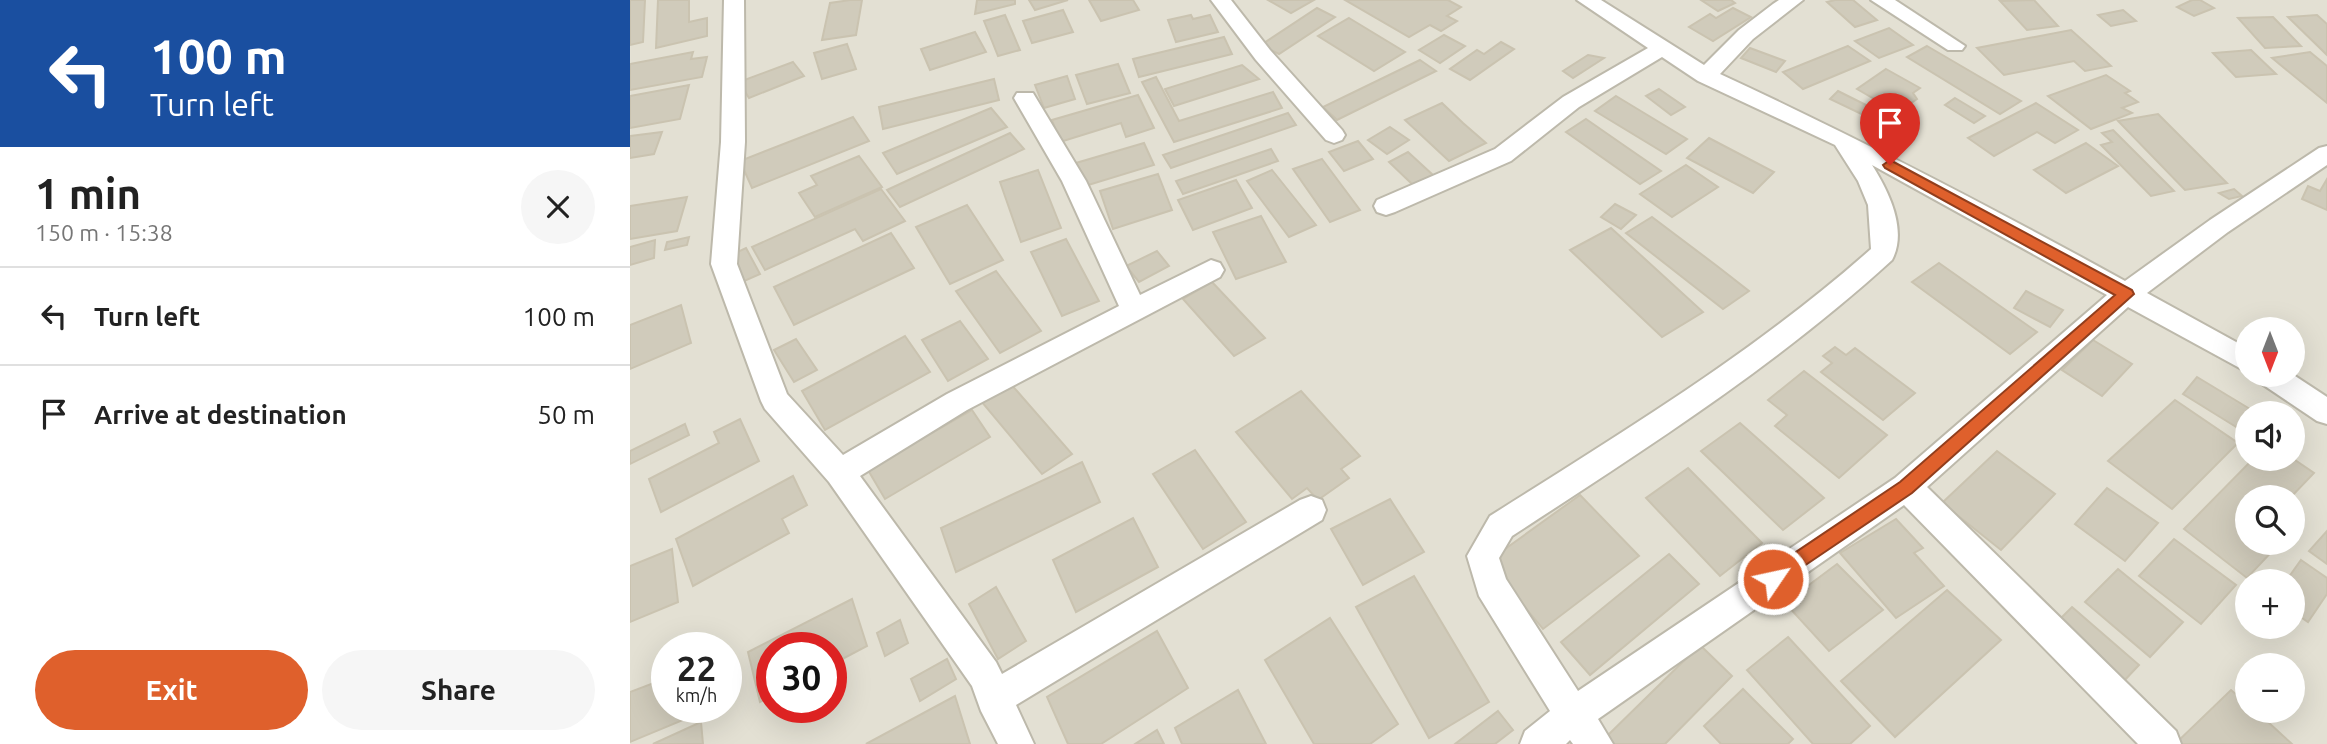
<!DOCTYPE html>
<meta charset="utf-8">
<style>
body{margin:0;font-family:Ubuntu,sans-serif;background:#f6f6f6;color:#222;height:100vh;display:flex;flex-direction:column;font-size:26px;white-space:nowrap}
*{box-sizing:border-box;margin:0}
p{font-size:23px;color:#767676}
.icon{flex:none;width:38px;height:38px;fill:none;stroke:currentColor;stroke-width:2;stroke-linecap:round;stroke-linejoin:round}
.map{position:relative;flex:1;overflow:hidden}
.details{display:flex;flex-direction:column;background:#fff;width:630px}
.details>*{flex:none}
.top-card{background:#1a4fa0;color:#fff;overflow:hidden}
.needle{width:46px;rotate:180deg}
.controls{position:absolute;left:1605px;top:317px;display:grid;gap:14px}
.controls a{display:grid;place-items:center;width:70px;height:70px;border-radius:50%;background:#fff;box-shadow:0 7px 28px #0002;font-size:35px}
.speed{position:absolute;left:21px;top:632px;display:flex;gap:14px;font-size:35px;font-weight:700;text-align:center}
.speed>*{display:grid;place-content:center;width:91px;height:91px;border-radius:50%;background:#fff;box-shadow:0 7px 28px #0002;line-height:1}
.speed small{font-size:18px;font-weight:400}
.speed .limit{border:10px solid #d22;background:#fff;color:#111}
.pin{position:absolute;display:grid;place-items:center;width:60px;height:60px;color:#fff;margin:-72px -30px;border-radius:50% 50% 50% 0;rotate:-45deg;box-shadow:0 0 7px #0007}
.pin .icon{rotate:45deg}
.me{position:absolute;width:77px;margin:-38px;rotate:56deg;stroke-linejoin:round;filter:drop-shadow(0 0 5px #0008)}
.turn{display:flex;align-items:center;gap:24px;height:147px;padding:0 35px;font-size:32px}
.turn .icon{width:91px;height:91px;stroke-width:2.5}
.turn b{display:block;font-size:49px;line-height:60px}
.round{display:grid;place-items:center;flex:none;width:74px;height:74px;border-radius:37px;background:#f6f6f6}
.head{display:flex;align-items:center;justify-content:space-between;height:119px;padding:0 35px}
h1{font-size:42px;font-weight:700;line-height:52px}
.action{display:flex;gap:14px;margin-top:auto;padding:14px 35px}
.action a{flex:1;height:80px;border-radius:42px;background:#df602c;color:#fff;font-size:28px;font-weight:700;line-height:80px;text-align:center}
.action a+a{background:#f6f6f6;color:#222}
ul{padding:0;list-style:none}
li{display:flex;align-items:center;gap:21px;height:98px;padding:0 35px;border-top:2px solid #e0e0e0}
li div{flex:1}
li b{display:block;font-size:26px}
li em{font-style:normal}
main{display:flex;flex:1;min-height:0}
.map>svg:first-child{display:block}
</style>
<main>
<section class="details">
<div class="top-card">
<div class="turn"><svg class="icon" aria-label="left" viewBox="0 0 24 24"><path d="M17 20v-9H6M10 6l-5 5 5 5"/></svg><div><b>100 m</b>Turn left</div></div>
</div>
<div class="head"><div><h1>1 min</h1><p>150 m · 15:38</p></div><a class="round"><svg class="icon" aria-label="close" viewBox="0 0 24 24"><path d="M6 6l12 12M18 6L6 18"/></svg></a></div>
<ul>
<li><svg class="icon" aria-label="left" viewBox="0 0 24 24"><path d="M17 20v-9H6M10 6l-5 5 5 5"/></svg><div><b>Turn left</b></div><em>100 m</em></li>
<li><svg class="icon" aria-label="arrive" viewBox="0 0 24 24"><path d="M6 21V4h12l-3 4 3 4H6"/></svg><div><b>Arrive at destination</b></div><em>50 m</em></li>
</ul>
<div class="action"><a>Exit</a><a>Share</a></div>
</section>
<div class="map">
<svg width="1697" height="744" viewBox="0 0 1697 744">
<rect width="100%" height="100%" fill="#f0eee5"/>
<!-- residential -->
<path fill="#e3e0d3" fill-rule="evenodd" d="M0,0h1697v744h-1697zM1617,329h45v45h-45zM1617,413h45v45h-45zM1617,497h45v45h-45zM1617,581h45v45h-45zM37,648h59v59h-59zM142,648h59v59h-59zM1617,665h45v45h-45z"/>
<!-- building -->
<g fill="#d0cbbb" stroke="#cac3b0" stroke-width="2">
<path d="M0,0h15l-2,42 -13,3z"/>
<path d="M28,0h31v22l18,-4v18l-51,12z"/>
<path d="M220,0h12l-6,35 -34,5 8,-37z"/>
<path d="M347,0h38v4l-40,10z"/>
<path d="M399,0h39l-33,10z"/>
<path d="M459,0h44l6,10 -38,11z"/>
<path d="M638,0h46l-23,13z"/>
<path d="M715,0h103l13,7 -14,9 10,5 -16,10 -11,-6 -21,12z"/>
<path d="M1071,0h30l4,3 -17,8z"/>
<path d="M1205,0h18l24,20 -22,7 -28,-25z"/>
<path d="M1404,0l24,26 -31,4 -27,-29z"/>
<path d="M1562,0h8l14,8 -20,8 -17,-9z"/>
<path d="M687,8l18,9 -56,37 -18,-9z"/>
<path d="M1103,8l18,9 -38,24 -24,-14 21,-13 6,4z"/>
<path d="M433,10l10,22 -41,11 -9,-22z"/>
<path d="M1493,10l13,11 -25,5 -13,-11z"/>
<path d="M375,15l15,35 -22,6 -14,-35z"/>
<path d="M561,15l2,4 17,-4 8,17 -42,10 -8,-22z"/>
<path d="M1687,15l10,9v31l-39,-38z"/>
<path d="M1643,17l28,29 -36,2 -27,-30z"/>
<path d="M719,18l56,34 -31,19 -56,-35z"/>
<path d="M1259,28l24,17 -34,13 -24,-17z"/>
<path d="M1441,30l40,36 -26,5 -11,-10 -70,14 -27,-27z"/>
<path d="M345,32l11,20 -56,18 -9,-21z"/>
<path d="M814,35l21,11 -25,17 -21,-13z"/>
<path d="M594,37l8,17 -93,23 -6,-18z"/>
<path d="M871,42l13,7 -44,31 -20,-11 27,-19 7,4z"/>
<path d="M217,44l9,25 -34,10 -8,-26z"/>
<path d="M1218,46l22,15 -67,28 -20,-17z"/>
<path d="M1297,46l94,55 -21,13 -93,-57z"/>
<path d="M1120,48l35,13 -9,11 -35,-14z"/>
<path d="M1621,50l25,24 -40,3 -23,-24z"/>
<path d="M63,52l-2,7 16,-2 -5,20 -72,13v-26z"/>
<path d="M1680,52l17,14v37l-55,-45z"/>
<path d="M958,55l16,3 -31,20 -10,-7z"/>
<path d="M790,60l16,11 -99,49 -14,-13z"/>
<path d="M163,62l11,14 -55,22 -10,-16z"/>
<path d="M488,64l12,29 -43,11 -11,-29z"/>
<path d="M612,65l17,14 -85,27 -9,-17z"/>
<path d="M1256,69l34,19 -7,5 4,6 -13,9 -7,-4 -7,4 -33,-19z"/>
<path d="M1476,75l24,16 -5,2 13,9 -16,6 10,5 -41,16 -43,-33z"/>
<path d="M437,76l8,23 -31,9 -9,-23z"/>
<path d="M526,77l23,44 94,-29 9,16 -108,34 -32,-60z"/>
<path d="M364,79l5,21 -116,29 -4,-22z"/>
<path d="M59,85l-9,34 -50,9v-32z"/>
<path d="M1029,89l26,18 -14,8 -25,-19z"/>
<path d="M1208,91l44,22 -8,7 -44,-21z"/>
<path d="M508,95l16,33 -28,9 -5,-14 -61,19 -8,-22z"/>
<path d="M986,96l71,43 -21,15 -71,-43z"/>
<path d="M1325,98l30,18 -11,7 -29,-18z"/>
<path d="M812,103l21,20 23,20 -37,18 -44,-41z"/>
<path d="M1406,103l42,27 -23,13 -18,-11 -43,24 -26,-18z"/>
<path d="M361,108l16,19 -110,47 -14,-21z"/>
<path d="M658,113l8,12 -125,43 -8,-13z"/>
<path d="M1528,114l69,69 -42,7 -67,-69z"/>
<path d="M223,117l16,24 -117,47 -12,-27z"/>
<path d="M956,119l36,25 39,27 -21,13 -74,-52z"/>
<path d="M760,127l19,13 -22,14 -19,-14z"/>
<path d="M1483,130l61,61 -23,5 -50,-51 11,-3 -10,-9z"/>
<path d="M32,132l-8,22 -24,4v-22z"/>
<path d="M380,133l14,16 -124,58 -13,-17z"/>
<path d="M1079,138l65,34 -21,21 -66,-35z"/>
<path d="M728,141l15,18 -29,12 -15,-19z"/>
<path d="M514,143l10,22 -69,21 -9,-23z"/>
<path d="M1456,143l32,23 -52,27 -32,-23z"/>
<path d="M641,149l7,12 -95,33 -7,-13z"/>
<path d="M778,152l25,23 -20,10 -24,-23z"/>
<path d="M229,156l23,31 -67,30 -16,-24 18,-8 -6,-9z"/>
<path d="M692,159l38,51 -30,12 -37,-53z"/>
<path d="M1056,165l32,22 -46,30 -32,-23z"/>
<path d="M408,170l23,58 -40,14 -21,-60z"/>
<path d="M642,170l44,55 -27,12 -42,-56z"/>
<path d="M528,174l14,36 -59,19 -13,-38z"/>
<path d="M1697,179v31l-25,-11 6,-13 12,5z"/>
<path d="M606,180l16,28 -59,22 -15,-30z"/>
<path d="M251,189l24,32 -42,20 -8,-12 -90,41 -13,-23z"/>
<path d="M1604,189l8,7 -13,3 -10,-6z"/>
<path d="M57,197l-10,34 -47,8v-33z"/>
<path d="M985,204l21,11 -15,14 -20,-12z"/>
<path d="M337,205l36,55 -53,24 -34,-57z"/>
<path d="M631,216l25,46 -50,17 -23,-47z"/>
<path d="M1022,217l65,49 32,25 -26,18 -97,-76z"/>
<path d="M981,228l92,84 -41,25 -92,-87z"/>
<path d="M261,233l23,35 -120,57 -20,-38z"/>
<path d="M59,237l-2,8 -22,5 2,-8z"/>
<path d="M436,239l33,62 -37,15 -31,-64z"/>
<path d="M25,240l-1,18 -24,7v-18z"/>
<path d="M116,248l14,26 -18,8 -13,-26z"/>
<path d="M527,251l12,15 -30,16 -13,-16z"/>
<path d="M1309,263l98,69 -27,22 -98,-72z"/>
<path d="M366,271l45,60 -41,22 -44,-62z"/>
<path d="M582,282l53,56 -31,18 -51,-57z"/>
<path d="M1396,291l37,19 -13,17 -36,-19z"/>
<path d="M51,305l10,38 -61,26v-44z"/>
<path d="M330,321l28,38 -40,22 -26,-41z"/>
<path d="M275,336l25,36 -105,58 -23,-39z"/>
<path d="M166,339l21,31 -23,12 -20,-32z"/>
<path d="M1463,340l39,24 -30,32 -40,-26z"/>
<path d="M1205,347l11,8 9,-7 60,45 -32,27 -62,-48 11,-9 -9,-7z"/>
<path d="M1174,371l83,64 -48,43 -64,-52 12,-11 -19,-15z"/>
<path d="M1567,377l58,35 -8,1v9l-6,8 -58,-36z"/>
<path d="M380,383l62,71 -30,20 -61,-73z"/>
<path d="M671,391l59,65 -19,13 8,9 -31,22 -11,-12 -15,11 -56,-67z"/>
<path d="M1545,400l63,43 -66,66 -64,-48z"/>
<path d="M342,410l18,27 -105,62 -17,-29z"/>
<path d="M110,419l19,42 -98,51 -12,-33 70,-36 -5,-11z"/>
<path d="M1110,423l84,75 -41,32 -82,-79z"/>
<path d="M55,424l4,11 -59,29v-13z"/>
<path d="M565,450l51,72 -43,27 -50,-75z"/>
<path d="M1367,451l58,43 -54,56 -59,-47z"/>
<path d="M1624,458h38l22,15 -23,24h-44v45l33,1 -33,35 -63,-49z"/>
<path d="M452,462l18,40 -144,70 -15,-44z"/>
<path d="M1058,468l74,75 -42,33 -74,-78z"/>
<path d="M163,476l14,29 -25,14 7,14 -96,53 -17,-47z"/>
<path d="M1477,488l51,35 -33,38 -50,-37z"/>
<path d="M950,495l59,61 -96,73 -56,-67z"/>
<path d="M760,499l34,53 -61,33 -32,-56z"/>
<path d="M503,518l25,49 -82,45 -23,-52z"/>
<path d="M1266,519l27,29 -9,5 30,33 -48,32 -56,-65z"/>
<path d="M1697,531v33l-18,-13z"/>
<path d="M1544,539l62,46 -35,39 -62,-48z"/>
<path d="M42,549l6,53 -48,20v-56z"/>
<path d="M1039,554l30,30 -109,91 -29,-33z"/>
<path d="M1671,560l26,18v16l-19,28 -16,-11v-30h-6z"/>
<path d="M1207,564l46,46 -54,41 -44,-48z"/>
<path d="M1488,569l65,53 -33,35 -65,-55z"/>
<path d="M784,576l75,126 -60,36 -73,-131z"/>
<path d="M366,587l30,54 -28,18 -29,-55z"/>
<path d="M1317,590l54,50 -106,97 -54,-56z"/>
<path d="M222,599l15,47 -36,19v-17h-59v48l-12,6 -12,-50z"/>
<path d="M1442,607l67,58 -18,19 -67,-59z"/>
<path d="M700,618l68,106 -28,20h-56l-49,-84z"/>
<path d="M270,620l8,23 -23,13 -8,-23z"/>
<path d="M527,631l31,57 -87,56h-33l-21,-47z"/>
<path d="M1158,637l82,89 -20,18h-37l-66,-74z"/>
<path d="M1070,645l32,31 -67,68h-52l-7,-7z"/>
<path d="M317,659l9,20 -36,22 -9,-22z"/>
<path d="M37,678v29h47l-84,35v-50z"/>
<path d="M1113,689l50,50 -5,5h-67l-17,-18z"/>
<path d="M608,690l28,54h-84l-7,-16z"/>
<path d="M1601,690l16,14v6h8l37,34h-117z"/>
<path d="M325,696l15,48h-104z"/>
<path d="M868,711l15,19 -18,14h-40z"/>
<path d="M71,722l2,22h-50z"/>
<path d="M527,730l7,14h-29z"/>
</g>
<g fill="none" stroke-linecap="round" stroke-linejoin="round">
<defs>
<g id="minor">
<path d="M94,0h20l1,142 -8,122 50,130 56,61 104,-61 172,-88 -57,-125 -48,-83 3,-5h16l3,5 50,83 54,114 71,-35 9,3 4,7 -4,7 -253,133 -107,66 136,186 6,12 298,-174 11,-4 11,4 4,10 -4,10 -306,185 18,39h-36l-17,-33 -9,-25 -143,-204 -64,-73 -4,-8 -50,-137 10,-122z"/>
<path d="M581,0h20l39,50 72,80 3,5 -3,5 -8,3 -8,-3 -70,-80z"/>
<path d="M947,0h24l103,65 35,-35 34,-26 6,-4h24l-50,39 -33,35c138,64 271,133 405,207l85,-61 109,-72 8,-2v19l-99,67 -81,61 100,55v24l-119,-65 -201,180 249,244 5,13h-43l-234,-239 -306,214 15,25h-40l-3,-4 -4,4h-46l5,-13 25,-20 -71,-115 -12,-40 23,-40c131,-83 264,-163 381,-267l-3,-44 -10,-24 -23,-36 -137,-64 -36,-24 -83,50 -68,54 -116,51 -9,3 -9,-3 -3,-6 3,-6 118,-51 68,-52 85,-49zM1242,165l235,130 -212,183 -317,213 -72,-112 -7,-21 13,-22c132,-86 264,-170 380,-276 16,-30 -4,-70 -20,-95z"/>
<path d="M1241,0h24l70,46 -3,4h-14z"/>
<path d="M1625,374h37l35,23v27l-10,-3 -58,-39z"/>
</g>
</defs>
<!-- minor casing -->
<use href="#minor" stroke="#bdb9ab" stroke-width="4"/>
<!-- minor -->
<use href="#minor" fill="#fff" fill-rule="evenodd"/>
</g>
<!-- route -->
<path fill="#df602c" stroke="#913e1d" stroke-width="2" d="M1260,160l242,130 2,4 -222,199 -139,94 -7,-2 -2,-6 2,-7 134,-90 215,-187 -230,-127 -2,-3z"/>
</svg>
<div class="controls">
<a><svg class="needle" viewBox="-14 -14 28 28"><path d="M0-13l5 13h-10z" fill="#e53935"/><path d="M0 13l5-13h-10z" fill="#767676"/></svg></a>
<a><svg class="icon" aria-label="sound" viewBox="0 0 24 24"><path d="M4 9h4l5-4v14l-5-4H4zM17 9q2 3 0 6"/></svg></a>
<a><svg class="icon" aria-label="search" viewBox="0 0 24 24"><circle cx="10" cy="10" r="6"/><path d="M15 15l6 6"/></svg></a>
<a>+</a>
<a>−</a>
</div>
<div class="speed"><div>22<small>km/h</small></div><div class="limit">30</div></div>
<div class="pin" style="left:1260px;top:165px;background:#d93025"><svg class="icon" aria-label="arrive" viewBox="0 0 24 24"><path d="M6 21V4h12l-3 4 3 4H6"/></svg></div>
<svg class="me" style="left:1143px;top:579px" viewBox="-20 -20 40 40"><circle r="17" fill="#df602c" stroke="#fff" stroke-width="3"/><path d="M0-11L8 9 0 5-8 9z" fill="#fff"/></svg>
</div>
</main>
